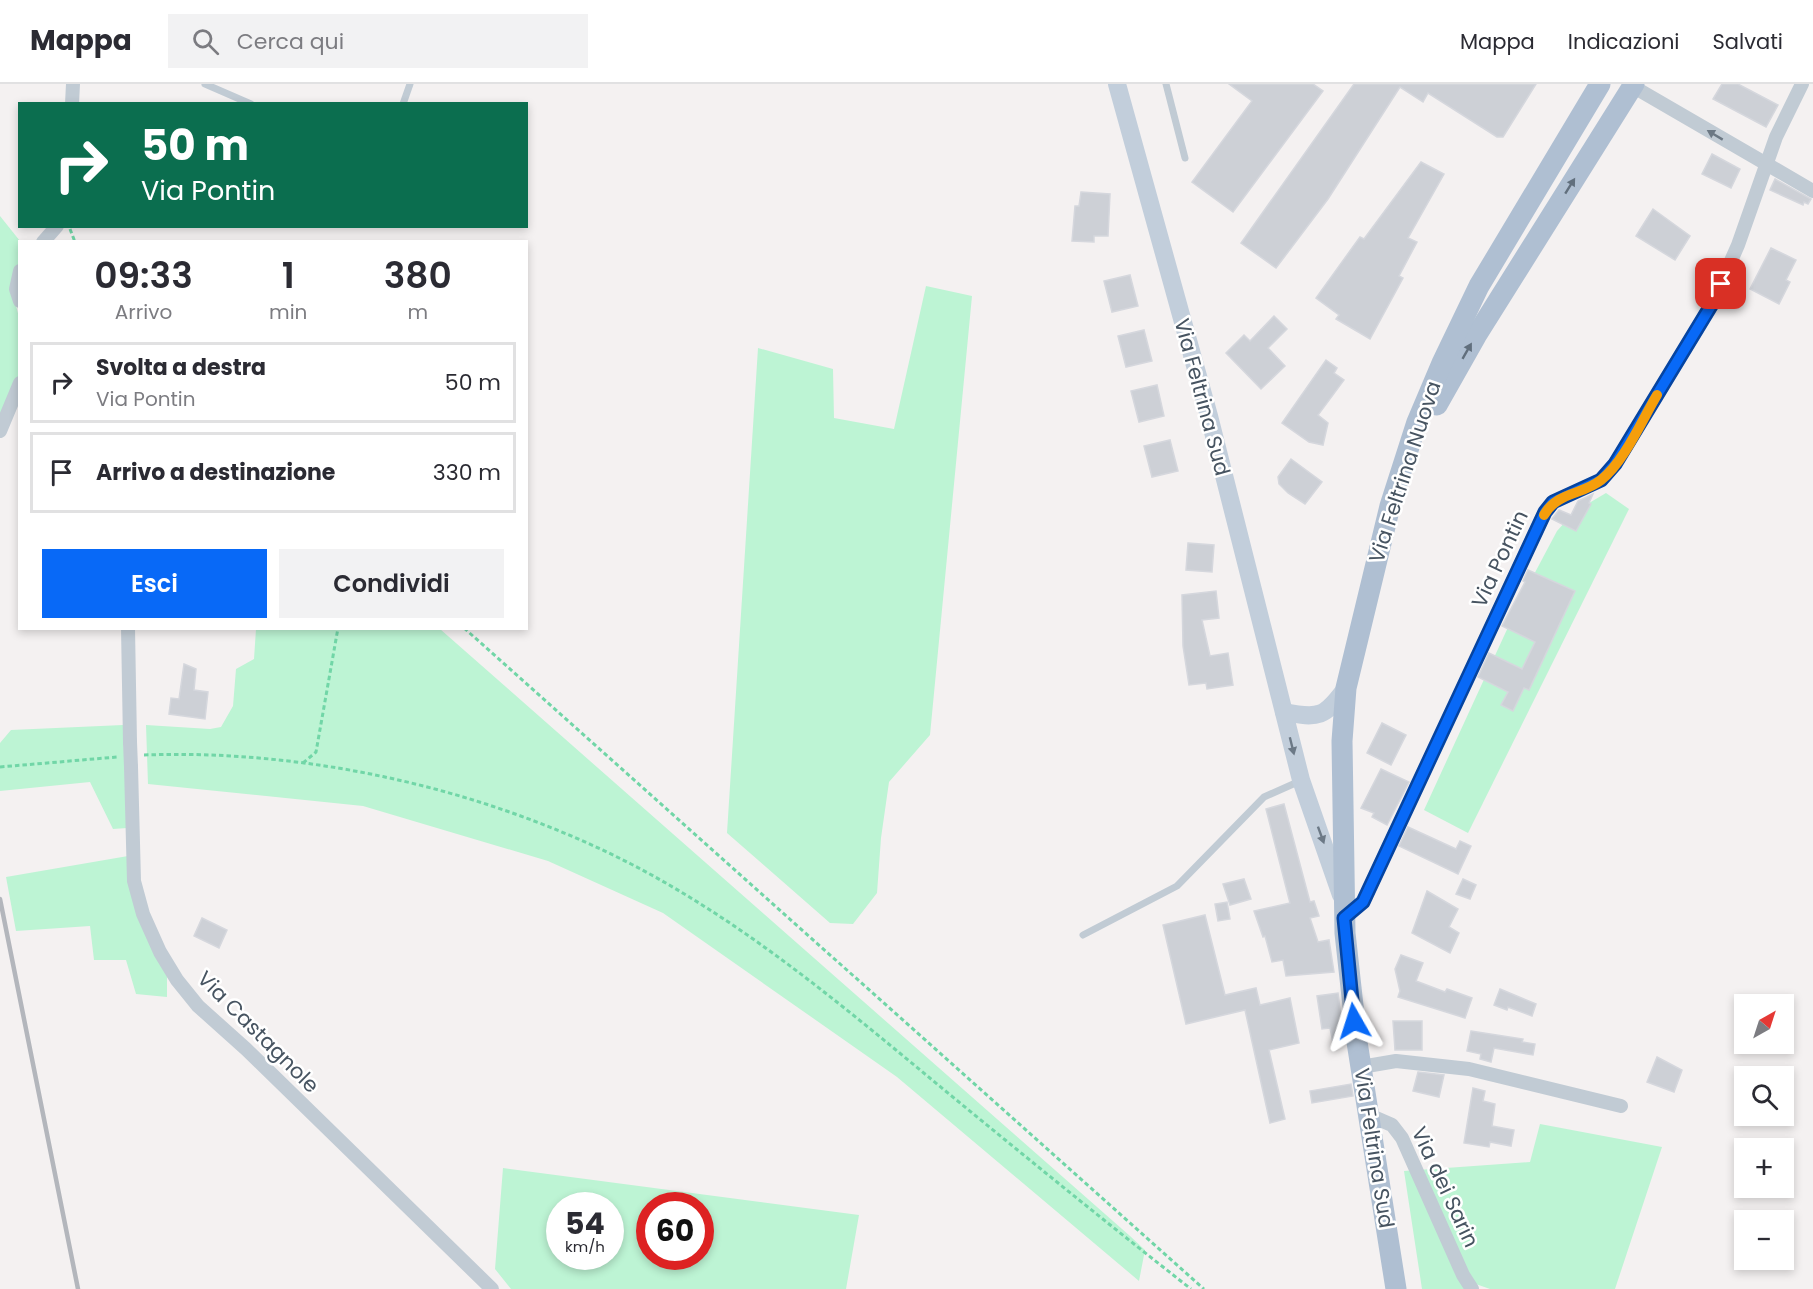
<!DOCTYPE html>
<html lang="it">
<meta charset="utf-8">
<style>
body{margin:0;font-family:Poppins,sans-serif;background:#f2f2f3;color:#2b2b33;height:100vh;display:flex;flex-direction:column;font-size:22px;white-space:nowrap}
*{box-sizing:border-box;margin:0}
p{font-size:20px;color:#7c7c81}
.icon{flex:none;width:33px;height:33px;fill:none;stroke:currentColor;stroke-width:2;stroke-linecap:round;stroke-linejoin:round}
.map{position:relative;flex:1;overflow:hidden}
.panel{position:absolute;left:18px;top:156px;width:510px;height:390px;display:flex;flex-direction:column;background:#fff;border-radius:0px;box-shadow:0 3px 9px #0003}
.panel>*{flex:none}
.top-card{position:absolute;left:18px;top:18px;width:510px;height:126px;border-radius:0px;box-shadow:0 3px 9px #0003;background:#0b6e4f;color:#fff;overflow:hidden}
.needle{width:39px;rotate:39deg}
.fabs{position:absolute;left:1734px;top:910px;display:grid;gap:12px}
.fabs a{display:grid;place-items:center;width:60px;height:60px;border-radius:0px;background:#fff;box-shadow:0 3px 9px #0003;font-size:30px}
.speed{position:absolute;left:546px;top:1108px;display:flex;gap:12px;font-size:30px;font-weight:700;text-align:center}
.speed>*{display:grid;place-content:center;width:78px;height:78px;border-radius:50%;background:#fff;box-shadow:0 3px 9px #0003;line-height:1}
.speed small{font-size:15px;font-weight:400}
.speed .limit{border:9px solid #d22;background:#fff;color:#111}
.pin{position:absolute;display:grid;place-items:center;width:51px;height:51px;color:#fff;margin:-26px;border-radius:12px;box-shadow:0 3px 9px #0006}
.me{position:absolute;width:66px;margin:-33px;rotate:354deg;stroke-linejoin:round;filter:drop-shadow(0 0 4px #0008)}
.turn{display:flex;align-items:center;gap:21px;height:126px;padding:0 24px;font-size:27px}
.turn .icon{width:78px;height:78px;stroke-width:2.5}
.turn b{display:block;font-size:42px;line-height:51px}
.eta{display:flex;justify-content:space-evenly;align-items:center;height:102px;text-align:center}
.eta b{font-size:36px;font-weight:600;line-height:42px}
.button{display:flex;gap:12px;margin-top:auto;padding:12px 24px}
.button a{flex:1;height:69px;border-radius:0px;background:#0869f7;color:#fff;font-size:24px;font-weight:600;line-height:69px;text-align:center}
.button a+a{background:#f2f2f3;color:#2b2b33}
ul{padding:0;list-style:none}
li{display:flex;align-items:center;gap:18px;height:81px;margin:0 12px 9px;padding:0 12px;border:3px solid #e1e1e2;border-radius:0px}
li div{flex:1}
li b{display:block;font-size:22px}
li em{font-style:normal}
header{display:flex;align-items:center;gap:36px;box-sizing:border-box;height:84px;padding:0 30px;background:#fff;border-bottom:2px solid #e1e1e2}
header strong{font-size:28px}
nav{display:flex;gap:33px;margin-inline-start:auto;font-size:21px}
.search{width:420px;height:54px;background:#f2f2f3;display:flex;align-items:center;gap:15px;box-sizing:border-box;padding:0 21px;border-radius:0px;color:#7c7c81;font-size:22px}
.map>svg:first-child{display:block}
</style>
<header>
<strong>Mappa</strong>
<div class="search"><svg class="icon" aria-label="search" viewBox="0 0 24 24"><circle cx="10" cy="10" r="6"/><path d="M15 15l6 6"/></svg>Cerca qui</div>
<nav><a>Mappa</a><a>Indicazioni</a><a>Salvati</a></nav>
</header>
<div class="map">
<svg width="1813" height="1205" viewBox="0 0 1813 1205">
<rect width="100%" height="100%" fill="#f4f1f1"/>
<!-- green -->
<g fill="#bdf4d4" fill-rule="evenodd">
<path d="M0,132l20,25 -1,22 -7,28 7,26v64l-19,44z"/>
<path d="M926,202l46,10 -42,439 -41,47 -8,56 -4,55 -24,31 -23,-1 -103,-90 31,-485 75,21 1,49 60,11z"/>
<path d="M1606,409l23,16 -161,324 -44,-23 97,-211 36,-68 17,-19z"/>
<path d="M256,545h184l690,607 15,14 -6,31 -242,-204 -234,-164 -115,-52 -185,-55 -215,-22 -2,-59 64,4 11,-2 12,-21 3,-37 18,-10z"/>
<path d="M123,641l4,103 -14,1 -23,-47 -90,9v-48l11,-13z"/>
<path d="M128,772l10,60 29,60v21l-31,-3 -10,-34h-32l-4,-34 -74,5 -10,-54z"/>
<path d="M1540,1040l122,23 -47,142h-125l-17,-6v6h-51l-18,-118 126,-9z"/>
<path d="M503,1084l356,47 -13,74h-335l-16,-20zM560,1122h50v51h-50zM650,1122h50v51h-50z"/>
</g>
<!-- building -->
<g fill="#cdd0d6" stroke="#d5d7dd" stroke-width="1.5">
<path d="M1229,0h84l10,7 -90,121 -41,-30 60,-81z"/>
<path d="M1354,0h182l-33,53h-6l-69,-44 -5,9 -23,-15 -72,112 -52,69 -35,-25z"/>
<path d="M1722,0h16l40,21 -12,22 -53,-28z"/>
<path d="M1712,70l28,15 -9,19 -29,-14z"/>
<path d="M1421,78l23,12 -36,64 9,4 -18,34 4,2 -33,61 -34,-20 3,-4 -23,-17 44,-61 4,2z"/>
<path d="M1775,95l36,20 -3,5 -4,-2 -1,3 -33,-15z"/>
<path d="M1081,108l29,2 -2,42h-14v6l-22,-1 3,-35h4z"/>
<path d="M1653,125l37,27 -15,24 -39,-24z"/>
<path d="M1771,164l25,12 -10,20 4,2 -11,22 -29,-15z"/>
<path d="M1130,191l8,31 -26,6 -8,-31z"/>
<path d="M1274,232l13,13 -19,19 17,18 -24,23 -35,-36 18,-18 6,6z"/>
<path d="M1144,246l8,31 -26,6 -8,-31z"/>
<path d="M1326,276l11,8 -3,5 10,7 -26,35 10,8 -5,22 -14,-3 -27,-19z"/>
<path d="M1157,301l7,31 -25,6 -8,-31z"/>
<path d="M1170,356l8,31 -26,6 -8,-31z"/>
<path d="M1291,375l31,23 -17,22 -17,-11 -9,-9 -1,-7z"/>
<path d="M1593,410l-4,9 2,1 -15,27 -24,-12 7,-9 12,5 7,-14z"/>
<path d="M1188,459l26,2 -2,27 -26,-2z"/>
<path d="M1528,486l47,21 -46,99 -5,-2 -11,23 -12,-6 7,-13 -30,-15 11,-24 33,16 13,-27 -33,-16 23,-44 -2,-1z"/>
<path d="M1216,507l3,27 -17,2 8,36 18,-3 5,32 -26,4 -1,-6 -17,2 -6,-39 -1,-51z"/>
<path d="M184,580l12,5 -2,21 14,2 -3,27 -36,-5 2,-16 8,1z"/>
<path d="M1382,639l24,12 -15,30 -24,-12z"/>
<path d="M1381,685l28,13 -22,43 -15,-8 2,-4 -13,-5z"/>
<path d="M1284,720l26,98 4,-1 5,15 -9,2 8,24 11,-2 5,32 -48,4 -3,-16 -11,2 -7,-26 -2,1 -9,-26 36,-8 -24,-94z"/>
<path d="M1408,743l48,22 4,-8 11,5 -13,28 -59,-28z"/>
<path d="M1244,795l7,20 -21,6 -7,-21z"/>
<path d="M1463,795l13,6 -6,14 -14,-5z"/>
<path d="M1427,807l31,18 -9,18 10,6 -9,20 -38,-20z"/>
<path d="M1227,818l3,17 -12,2 -3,-17z"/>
<path d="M1205,831l20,80 31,-7 4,17 30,-7 9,45 -30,7 16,69 -15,4 -25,-113 -59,14 -23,-99z"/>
<path d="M202,834l25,12 -8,18 -25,-12z"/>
<path d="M1401,871l22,8 -7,18 29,11 2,-3 25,9 -7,20 -67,-21 2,-6 -5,-22z"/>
<path d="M1500,905l36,15 -4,12 -24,-9 -1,3 -13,-5z"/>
<path d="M1338,909l6,49 -11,1 -3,-15 -8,1 -5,-33z"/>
<path d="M1393,937h29v29h-27z"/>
<path d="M1471,947l52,8 -1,3 13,2 -2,11 -39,-7 -3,14 -11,-3 1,-5 -14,-3z"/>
<path d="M1657,973l25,13 -8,22 -27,-10z"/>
<path d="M1418,988l26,3 -5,22 -26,-6z"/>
<path d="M1351,1000l2,12 -41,7 -2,-12z"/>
<path d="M1473,1004l12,3 -2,10 12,3 -3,22 22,4 -3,16 -21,-4 -1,5 -25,-4z"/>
</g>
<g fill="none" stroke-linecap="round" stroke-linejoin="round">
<!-- path -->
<g stroke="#71d6a7" stroke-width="3" stroke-dasharray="4.5 3" stroke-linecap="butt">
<path d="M70,145l5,13"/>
<path d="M464,544l740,661"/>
<path d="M144,671c165,-6 341,34 487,109 110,57 206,137 300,215 86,71 172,141 260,210"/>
<path d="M303,679l13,-11 22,-124"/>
<path d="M0,683l117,-10"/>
</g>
<!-- service -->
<g stroke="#c1cbd4" stroke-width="7">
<path d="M205,0l46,20"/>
<path d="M1166,0l19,74"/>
<path d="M403,20l7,-20"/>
<path d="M1083,851l94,-49 87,-89 36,-16"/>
</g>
<!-- minor -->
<g stroke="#c1cbd4" stroke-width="14">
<path d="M1632,2l181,105"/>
<path d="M72,20l1,-20"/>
<path d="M43,158l14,-16"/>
<path d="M20,187l-4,18 4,12"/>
<path d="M0,347l20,-48"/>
<path d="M128,544l2,114"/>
<path d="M131,683l3,114 9,33 17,38 17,28 21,26 48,43 246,240"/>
<path d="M1344,834l19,-16 182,-390 8,-10 48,-22 14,-16 97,-160 26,-59 38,-108 26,-53"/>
<path d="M1361,983l35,-6 73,8 152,37"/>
<path d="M1369,1031l23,10 10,13 61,137 9,14"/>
</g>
<!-- secondary -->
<g stroke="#c2cedb" stroke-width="18">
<path d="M1117,0l92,332 92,364 40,115"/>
<path d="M1284,628c35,7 41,5 62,-24"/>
</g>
<!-- primary -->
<g stroke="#afbfd2" stroke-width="21">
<path d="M1437,321l39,-69 158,-252"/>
<path d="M1396,1205l-39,-247 -12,-109 -3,-192 4,-53 44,-182 27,-84 25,-59 37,-77 121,-202"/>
</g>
<!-- rail -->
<path stroke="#b3b6bc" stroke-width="4.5" d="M0,815l78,390"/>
<!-- minor-bridge -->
<path stroke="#c1cbd4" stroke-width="14" d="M130,658l1,25"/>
</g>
<!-- one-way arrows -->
<defs><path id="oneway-solid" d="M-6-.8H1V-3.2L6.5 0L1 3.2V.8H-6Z" transform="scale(1.5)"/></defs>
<use fill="#6c7884" href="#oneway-solid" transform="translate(1715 51) rotate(-149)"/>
<g fill="#616f7d">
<use href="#oneway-solid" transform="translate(1570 102) rotate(-58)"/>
<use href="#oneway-solid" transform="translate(1467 267) rotate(-60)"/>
</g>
<g fill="#6c7986">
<use href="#oneway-solid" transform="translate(1292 662) rotate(76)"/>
<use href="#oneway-solid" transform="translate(1321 751) rotate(70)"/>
</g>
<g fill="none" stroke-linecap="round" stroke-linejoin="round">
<defs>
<path id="route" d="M1354,937l-10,-103 19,-16 182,-390 8,-10 48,-22 14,-16 97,-160 9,-20"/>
</defs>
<!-- route casing -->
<use href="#route" stroke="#0544a1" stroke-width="15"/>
<!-- route -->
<use href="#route" stroke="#0869f7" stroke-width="10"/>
<!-- slow -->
<path stroke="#f59e0b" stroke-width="10" d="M1544,431c13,-23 38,-20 57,-35 23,-18 41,-60 56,-85"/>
</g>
<g text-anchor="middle" stroke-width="5" stroke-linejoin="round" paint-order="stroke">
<!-- street labels -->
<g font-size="21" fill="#475461" stroke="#fff">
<text transform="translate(1202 313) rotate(75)" y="7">Via Feltrina Sud</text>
<text transform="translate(1405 388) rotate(-72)" y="7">Via Feltrina Nuova</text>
<text transform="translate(1500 475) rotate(-65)" y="7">Via Pontin</text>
<text transform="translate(258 948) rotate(45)" y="7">Via Castagnole</text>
<text transform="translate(1374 1064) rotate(81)" y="7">Via Feltrina Sud</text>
<text transform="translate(1445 1103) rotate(65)" y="7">Via dei Sarin</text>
</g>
</g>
</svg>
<div class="fabs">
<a><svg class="needle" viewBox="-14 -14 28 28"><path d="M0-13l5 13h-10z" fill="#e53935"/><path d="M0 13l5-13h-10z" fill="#7c7c81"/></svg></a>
<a><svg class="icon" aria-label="search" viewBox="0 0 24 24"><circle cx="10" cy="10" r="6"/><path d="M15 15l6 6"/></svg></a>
<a>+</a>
<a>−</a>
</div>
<div class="speed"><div>54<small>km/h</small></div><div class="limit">60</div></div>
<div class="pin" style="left:1721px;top:200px;background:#d93025"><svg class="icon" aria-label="arrive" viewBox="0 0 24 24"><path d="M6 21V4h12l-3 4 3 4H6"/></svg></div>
<svg class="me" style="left:1354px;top:937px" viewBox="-20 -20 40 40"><path d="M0-17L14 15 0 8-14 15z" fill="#0869f7" stroke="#fff" stroke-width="4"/></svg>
<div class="top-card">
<div class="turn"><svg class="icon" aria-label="right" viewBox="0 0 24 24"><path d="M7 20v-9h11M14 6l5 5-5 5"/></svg><div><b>50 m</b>Via Pontin</div></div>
</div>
<section class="panel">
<div class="eta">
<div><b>09:33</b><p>Arrivo</p></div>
<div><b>1</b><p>min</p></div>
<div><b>380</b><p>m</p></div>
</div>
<ul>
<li><svg class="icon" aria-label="right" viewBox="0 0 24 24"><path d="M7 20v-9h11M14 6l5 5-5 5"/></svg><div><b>Svolta a destra</b><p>Via Pontin</p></div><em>50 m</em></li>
<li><svg class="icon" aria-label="arrive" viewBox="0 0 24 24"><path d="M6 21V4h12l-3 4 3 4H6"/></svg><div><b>Arrivo a destinazione</b></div><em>330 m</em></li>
</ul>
<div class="button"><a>Esci</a><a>Condividi</a></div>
</section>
</div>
